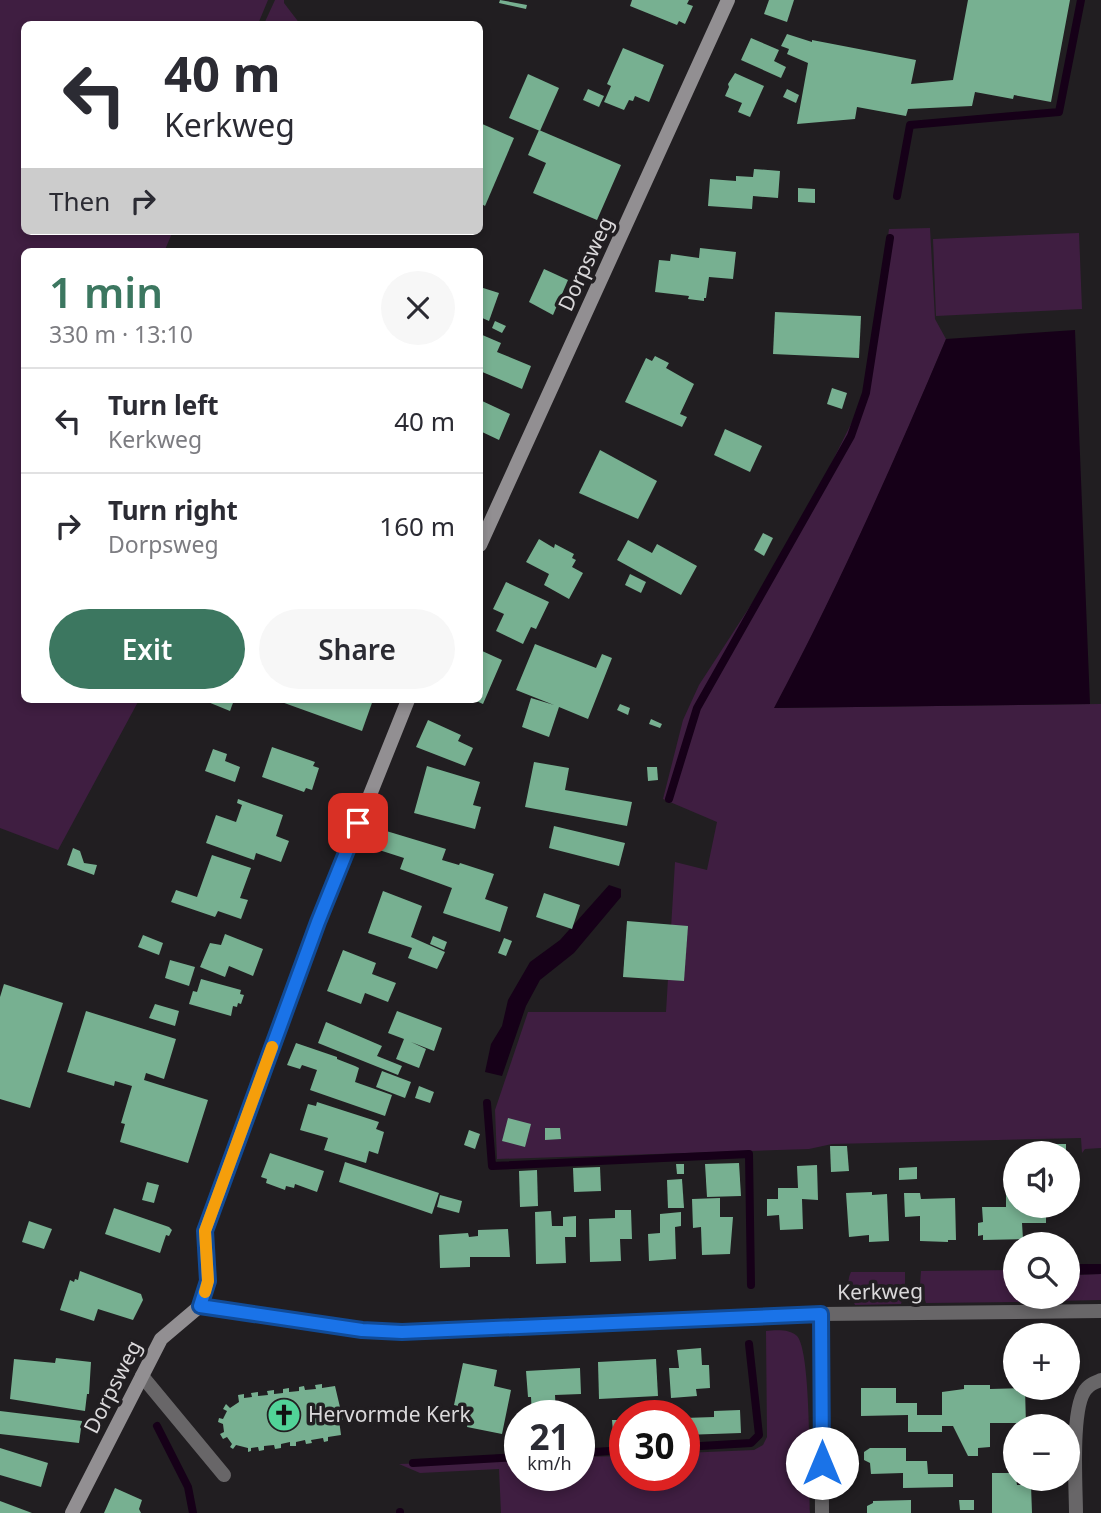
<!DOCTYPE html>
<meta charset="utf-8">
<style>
body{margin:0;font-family:"Noto Sans",sans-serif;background:#f7f7f7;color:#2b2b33;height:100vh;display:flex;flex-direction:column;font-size:26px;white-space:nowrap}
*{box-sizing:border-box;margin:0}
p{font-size:23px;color:#7c7c81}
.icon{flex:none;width:38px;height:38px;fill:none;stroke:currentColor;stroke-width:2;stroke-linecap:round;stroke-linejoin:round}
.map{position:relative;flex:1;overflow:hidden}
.details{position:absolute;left:21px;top:248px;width:462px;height:455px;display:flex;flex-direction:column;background:#fff;border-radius:10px;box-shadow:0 4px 10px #0003}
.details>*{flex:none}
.banner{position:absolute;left:21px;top:21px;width:462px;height:214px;border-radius:10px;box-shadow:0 4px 10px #0003;background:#fff;color:#2b2b33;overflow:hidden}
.controls{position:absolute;left:1003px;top:1141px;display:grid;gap:14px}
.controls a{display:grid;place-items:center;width:77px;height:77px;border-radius:50%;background:#fff;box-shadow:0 4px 10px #0003;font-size:35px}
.speed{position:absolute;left:504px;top:1400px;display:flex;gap:14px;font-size:35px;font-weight:700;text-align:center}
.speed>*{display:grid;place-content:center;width:91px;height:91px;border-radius:50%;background:#fff;box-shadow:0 4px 10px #0003;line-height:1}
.speed small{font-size:18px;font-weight:400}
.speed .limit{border:10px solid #d22;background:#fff;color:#111}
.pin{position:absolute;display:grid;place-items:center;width:60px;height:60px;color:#fff;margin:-30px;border-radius:14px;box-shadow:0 4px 10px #0006}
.me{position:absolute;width:77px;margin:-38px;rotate:0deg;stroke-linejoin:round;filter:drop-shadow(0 0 5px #0008)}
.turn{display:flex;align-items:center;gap:24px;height:147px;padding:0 28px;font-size:32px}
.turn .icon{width:91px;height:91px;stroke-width:2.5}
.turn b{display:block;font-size:49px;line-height:60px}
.then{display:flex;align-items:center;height:66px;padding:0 28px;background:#0003;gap:14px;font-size:26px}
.round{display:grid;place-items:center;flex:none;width:74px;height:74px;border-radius:37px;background:#f7f7f7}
.headline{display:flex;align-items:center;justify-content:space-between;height:119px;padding:0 28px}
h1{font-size:42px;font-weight:600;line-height:52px;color:#3c7760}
.primary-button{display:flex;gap:14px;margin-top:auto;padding:14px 28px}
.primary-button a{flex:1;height:80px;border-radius:42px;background:#3c7760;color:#fff;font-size:28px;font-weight:600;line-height:80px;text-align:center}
.primary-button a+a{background:#f7f7f7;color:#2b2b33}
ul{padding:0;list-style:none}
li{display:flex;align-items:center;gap:21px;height:105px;padding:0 28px;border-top:2px solid #e1e1e2}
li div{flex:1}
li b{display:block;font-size:26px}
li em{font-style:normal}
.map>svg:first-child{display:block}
</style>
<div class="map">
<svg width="1101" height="1513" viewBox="0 0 1101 1513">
<rect width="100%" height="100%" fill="#211e21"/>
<!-- green -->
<g fill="#3f1e41">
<path d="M0,0h268l-10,24h-234v207h149l-9,21h-140v448h115l-81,150 -58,-22z"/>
<path d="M275,0h9v3l16,21h-36z"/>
<path d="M930,228l5,91 11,20c-52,125 -108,249 -171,369l326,-4v444l-16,1 -3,4 -1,-15 -249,6 -23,5 -312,10 -2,-49 33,-98h138l9,-150 32,8 10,-48 -54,-23 20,-79 16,-35 94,-145 59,-118 12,-30 8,-31 17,-132z"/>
<path d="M1079,233l3,76 -146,7 -3,-77z"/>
<path d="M1015,1270v27h12l-2,5 -99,1 -6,-17 1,-15z"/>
<path d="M851,1272h54v18l-4,14 -46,1c-4,-10 -10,-22 -4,-33z"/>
<path d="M1101,1274v26l-48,1 -2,-4h17v-22z"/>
<path d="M766,1331c10,-1 24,-2 31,5 15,16 12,148 13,177h-309l-2,-44 -79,4 -21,-9 121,-4v15h59v-18l46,-1v19h59v-22l70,-3 9,-5 4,-8z"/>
</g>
<!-- water -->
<g fill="#160018">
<path d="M1075,330l15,374 -316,4c64,-120 119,-244 172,-369z"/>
<path d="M609,885l12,4v8l-47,56 -34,27 -14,26 -24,70 -17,-4 6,-28 11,-18 6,-26 22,-38 30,-22z"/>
<path d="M1068,1264h33v10l-33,1z"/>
</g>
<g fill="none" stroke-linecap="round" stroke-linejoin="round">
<!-- stream -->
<g stroke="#160018" stroke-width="8">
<path d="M897,196l13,-71 149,-13 22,-112"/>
<path d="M669,799l28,-91 154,-272 15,-43 24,-155"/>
<path d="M487,1103l5,63 257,-12 2,131"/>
<path d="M157,1426l31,61 5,26"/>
<path d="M684,1447l67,-4 8,-8 -10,-91"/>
<path d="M579,1453l46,-3"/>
<path d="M413,1463l107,-6"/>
<path d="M400,1512v1"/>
</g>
</g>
<!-- building -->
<g fill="#77b091">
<path d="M500,0l27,5 -1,4 -27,-6z"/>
<path d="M632,0h57l-2,4 6,2 -8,18 -6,-3 -2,4 -47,-19z"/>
<path d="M769,0h25l-7,22 -23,-8z"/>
<path d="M968,0h102l-19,102 -37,-7 -1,4 -38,-7 -3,14 -64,3 -2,7 -49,-9 -2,12 -58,5 11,-61 -21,-9 2,-5 -8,-3 6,-12 25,8v-2l104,20 -5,24 42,-4z"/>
<path d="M751,38l28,12 -5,11 12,6 -5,11 -40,-18z"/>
<path d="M623,48l41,17 -15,37 -14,-6 -2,5 -4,-1 -5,10 -20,-8 7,-16 -4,-2z"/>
<path d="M735,73l29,13 -14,31 -12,-5 4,-9 -17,-7 4,-9 -1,-3z"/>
<path d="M528,74l31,14 -19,43 -31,-13z"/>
<path d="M588,89l16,7 -5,11 -16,-7z"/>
<path d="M787,89l12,6 -3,8 -13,-6z"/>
<path d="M480,123l34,15 -29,68 -5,-3z"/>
<path d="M539,130l82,35 -24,55 -64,-27 13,-30 -18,-8z"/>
<path d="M754,169l26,2 -2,27 -25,-2 -1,13 -44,-3 2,-27 26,2v-5l17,1z"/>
<path d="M798,188l17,1v14l-17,-1z"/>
<path d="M700,248l36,4 -3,27 -24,-2 -3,21h-2v3l-16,-2 1,-3 -34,-4 4,-32 11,1 1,-7 28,4z"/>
<path d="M544,269l24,11 -15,35 -24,-13z"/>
<path d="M480,287l19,6 -10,28 -9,-4z"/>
<path d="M775,312l86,4 -2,42 -86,-4z"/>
<path d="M495,321l11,5 -4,7 -10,-5z"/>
<path d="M480,334l21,9 -4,9 34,14 -9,23 -42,-18z"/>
<path d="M655,356l14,7 -3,5 28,16 -14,30 7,3 -5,10 -57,-25 21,-44 6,3z"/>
<path d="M832,388l15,5 -5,16 -15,-5z"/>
<path d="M480,391l3,2 -3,7 30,14 -11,26 -19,-9z"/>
<path d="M725,429l37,17 -12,26 -36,-17z"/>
<path d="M600,450l57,31 -19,38 -59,-26z"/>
<path d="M763,533l10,5 -9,18 -10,-6z"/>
<path d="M539,539l15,9 1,-4 19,10 -2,4 4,2 -4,7 11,6 -14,26 -25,-14 5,-11 -23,-12z"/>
<path d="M628,540l24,13 5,-9 40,22 -16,29 -64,-35z"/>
<path d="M630,574l16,8 -5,11 -16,-8z"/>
<path d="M506,582l43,20 -13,27 -5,-2 -8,17 -27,-13 8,-17 -11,-5z"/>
<path d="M535,644l61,24 6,-14 10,4 -24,61 -29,-12 -10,30 -27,-10 9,-29 23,7 -38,-15z"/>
<path d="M480,650l22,10 -19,44 -9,-4h6z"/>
<path d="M203,700h31l-4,11z"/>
<path d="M276,700h97l-11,31z"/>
<path d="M620,704l10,4 -2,7 -11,-5z"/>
<path d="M651,719l11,5 -2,4 -11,-4z"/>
<path d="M428,720l33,15 -3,6 15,7 -8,18 -49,-19z"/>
<path d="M272,747l43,15 -2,4 6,2 -7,22 -6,-2 -2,4 -42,-15z"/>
<path d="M213,749l14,5 -2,7 15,6 -5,15 -30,-11z"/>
<path d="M534,762l35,6 -4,22 67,12 -5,24 -102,-19z"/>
<path d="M427,766l53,16 -7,23 8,2 -6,22 -61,-16z"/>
<path d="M647,767h10l1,13 -10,1z"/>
<path d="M238,799l45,16 -7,21 13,5 -8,21 -25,-9 -2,7 -48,-17 10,-28 20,7 6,-17 -5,-2z"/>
<path d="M554,826l71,17 -6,23 -70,-18z"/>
<path d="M383,830l63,19 -4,11 17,5 1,-2 34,11 -9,25 23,8 -8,25 -57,-19 9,-25 -52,-19 4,-11 -28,-9z"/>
<path d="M73,848l7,3 4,12 13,2 -3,10 -27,-10z"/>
<path d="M212,855l39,13 -11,30 8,2 -7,19 -23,-8 -3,6 -44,-15 5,-12 21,7z"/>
<path d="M383,891l39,15 -11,31 34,15 -8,17 -29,-11 4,-10 -44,-15z"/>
<path d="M544,893l36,12 -8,24 -36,-12z"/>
<path d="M627,921l61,5 -4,55 -61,-4z"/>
<path d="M225,934l38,15 -10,27 -24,-10 -4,11 -25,-10 10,-24 11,2z"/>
<path d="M143,935l20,8 -4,12 -21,-8z"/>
<path d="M433,936l14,6 -3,8 -14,-6z"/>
<path d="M504,938l8,3 -6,15 -8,-3z"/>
<path d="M343,950l33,13 -4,11 24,9 -8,19 -23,-9 -4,11 -34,-13z"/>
<path d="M170,960l25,7 -6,19 -24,-8z"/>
<path d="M201,979l40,11 -1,4 4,1 -3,9 -3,-1 -1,4 -4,-1 -2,10 -42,-12 4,-13 4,1z"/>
<path d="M4,984l59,19 -33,105 -30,-9v-102z"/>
<path d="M155,1004l24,7 -4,15 -26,-8z"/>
<path d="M86,1011l90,28 -12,40 -18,-6 -2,7 64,20 -20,63 -68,-21 5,-18 -4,-1 11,-37 -17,-5 -1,5 -47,-14z"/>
<path d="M397,1011l45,17 -8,23 -23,-9 15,7 -7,19 -23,-9 8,-20 -16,-6z"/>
<path d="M326,1022l56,24 -5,10 25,10 -4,9 -80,-32z"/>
<path d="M296,1043l41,14v2l18,7 4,2 -4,14 37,13 -7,21 -75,-26 7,-20 -15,-5 -2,4 -13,-4z"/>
<path d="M382,1071l29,11 -6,16 -29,-11z"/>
<path d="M419,1086l15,6 -4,11 -15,-5z"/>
<path d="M317,1102l62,20 -3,7 8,3 -6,22 -9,-3 -3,12 -42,-13 4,-12 -28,-8 8,-26 8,2z"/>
<path d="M508,1118l23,6 -6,23 -23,-6z"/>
<path d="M545,1128h15l1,11 -16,1z"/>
<path d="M469,1130l11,4 -5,15 -11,-4z"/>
<rect x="1045" y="1144" width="21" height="9"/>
<path d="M830,1146h17l2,25 -18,1z"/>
<path d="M270,1153l54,18 -7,21 -22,-8 -1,4 -8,-2 -1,4 -19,-7 1,-4 -6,-2z"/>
<path d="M345,1162l94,31 -7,21 -93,-32z"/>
<path d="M739,1163l2,33 -34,1 -2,-33z"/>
<path d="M676,1164h8v10h-7z"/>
<path d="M817,1165l1,35 -16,-1 1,30 -23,1 -1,-15 -12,1v-17h11v-11h20l-1,-22z"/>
<path d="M600,1167l1,24 -27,1 -1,-24z"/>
<path d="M917,1167v12l-18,1v-12z"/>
<path d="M537,1170l1,36 -18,1 -1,-36z"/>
<path d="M682,1179l2,29h-16l-1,-28z"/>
<path d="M147,1182l12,3 -5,18 -12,-3z"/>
<path d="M1006,1191h9v15h31v17h-24l1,16 -40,1v-5l-5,1v-13l5,-1 -1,-15h24z"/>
<path d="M872,1192v3l15,-1 2,47 -20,1v-7l-20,2 -3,-44z"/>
<path d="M904,1193h16l1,6 34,-1 1,42h-8v2l-28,-1v-25l-15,1z"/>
<path d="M440,1195l22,6 -3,12 -22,-6z"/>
<path d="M720,1198v19h13l-3,37 -28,1 -1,-28 -8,1 -1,-29z"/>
<path d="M114,1208l55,19 3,3 -3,6 -3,-1 -6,18 -55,-19z"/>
<path d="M615,1210h16l1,29h-12l1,22 -31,1 -1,-43 26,-1z"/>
<path d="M551,1211l1,15h11v-9l13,-1v21h-11l1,26 -30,1 -1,-52z"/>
<path d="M681,1212v14l-6,1 1,32 -27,2 -1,-27 12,-1v-19z"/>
<path d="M29,1221l23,8 -8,20 -22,-7z"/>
<path d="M508,1229l2,28h-40v10l-30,1 -1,-33 29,-2 1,4 9,-1v-6z"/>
<path d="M80,1271l61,23 2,6 -10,20 -35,-11 -4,12 -34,-11 10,-30 4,2 1,-3 3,1z"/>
<path d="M701,1348l1,17h7l1,23 -14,1 1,7 -26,2 -2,-30h10l-2,-18z"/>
<path d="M56,1358l35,4 -2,32h-2l-2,17 -75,-12 4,-40 41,4z"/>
<path d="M656,1359l2,37 -59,3 -1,-37z"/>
<path d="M463,1363l34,7 -3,16 17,4 -9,44 -35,-7 4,-18 -17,-4z"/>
<path d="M580,1368l1,26 -26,1 1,21h-24l-1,-19h-3l-2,-26z"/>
<path d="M322,1384v4l13,-2 8,34h-4l2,15 -13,2v4l-4,1 -1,-4 -12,2 1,3 -6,1 -1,-4 -9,2v4h-6v-4l-9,2v4l-6,1 -1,-4 -10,1v4l-5,1 -1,-4 -7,1v3l-3,1v-4l-12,-3 -3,4 -3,-2 2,-3 -5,-7 -4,2 -3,-5 4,-2 -1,-8 -5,-2 1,-4 4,1 4,-8 -4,-2 3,-5 4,4 9,-6 -1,-7 6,-1v4l8,-1 -1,-4 7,-1v4l10,-1 -1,-4 7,-1v4l9,-1v-4l6,-1v4l10,-1v-4l5,-1 1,4 11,-1 -1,-4z"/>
<path d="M964,1385h26v4l35,-1 1,38h-9v-3h-27v24l-12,1v8h-10l-15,-30h-11v6h-34v-17l-47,1v-28h35v15h21v12h25v-23l22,-3z"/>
<path d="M740,1410l1,23 -57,2v-17l30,-1v-6z"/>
<path d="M0,1411l82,10 -3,22 -79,-9z"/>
<path d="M612,1420h13v11l-12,1z"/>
<path d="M0,1448l48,15 -7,24 -41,-12z"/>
<path d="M870,1448h36v13h21l1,13h25v13l-50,1v-15l-32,1 -1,-11 -6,-3v-8z"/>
<path d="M992,1473h23l2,12h14l1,28h-40z"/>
<path d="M115,1488l27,12 -3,9 2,4h-37z"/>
<path d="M911,1500v13h-44v-7l6,-3v-2z"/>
<path d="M959,1500h15v10h-14z"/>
<path d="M0,1501l32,12h-32z"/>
</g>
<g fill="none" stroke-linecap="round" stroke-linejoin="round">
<!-- lane -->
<path stroke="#686668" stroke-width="14" d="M142,1376l82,99"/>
<!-- street -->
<g stroke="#686668" stroke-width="14">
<path d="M200,1306l162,24 40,2 419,-18 280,-3"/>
<path d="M821,1314l1,199"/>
<path d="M1076,1513c0,-25 -6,-109 11,-125 3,-4 9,-6 14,-8"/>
</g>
<!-- secondary -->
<g stroke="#928f92" stroke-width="14">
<path d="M480,545l248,-545"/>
<path d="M72,1513l89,-174 39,-33 8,-25 -3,-50 9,-27 105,-282 89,-222"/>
</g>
</g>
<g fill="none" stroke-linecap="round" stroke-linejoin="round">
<defs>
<path id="route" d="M358,823l-40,99 -113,309 3,50 -8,25 162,24 40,2 419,-18 1,149"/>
</defs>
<!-- route casing -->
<use href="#route" stroke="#114b97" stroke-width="18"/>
<!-- route -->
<use href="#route" stroke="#1a73e8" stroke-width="12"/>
<!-- slow -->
<path stroke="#f59e0b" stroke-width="12" d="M205,1292l3,-11 -3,-50 67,-184"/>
</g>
<!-- icons -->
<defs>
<symbol id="church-disc" viewBox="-11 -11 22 22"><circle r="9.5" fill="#51d398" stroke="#211e21"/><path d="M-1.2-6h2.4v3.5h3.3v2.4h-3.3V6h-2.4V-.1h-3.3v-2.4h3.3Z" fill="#111"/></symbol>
</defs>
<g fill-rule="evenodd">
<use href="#church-disc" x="265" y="1396" width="38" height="38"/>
</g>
<g text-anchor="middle" stroke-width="7" stroke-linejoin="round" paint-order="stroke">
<!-- street labels -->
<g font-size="21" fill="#dad8da" stroke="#211e21">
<text transform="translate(586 264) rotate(-65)" y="7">Dorpsweg</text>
<text transform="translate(880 1292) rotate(-1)" y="7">Kerkweg</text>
<text transform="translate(113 1387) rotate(-63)" y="7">Dorpsweg</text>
</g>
<!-- poi labels -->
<g font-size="21" fill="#dad8da" stroke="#211e21" text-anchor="start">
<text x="308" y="1422">Hervormde Kerk</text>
</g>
</g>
</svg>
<div class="controls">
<a><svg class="icon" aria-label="sound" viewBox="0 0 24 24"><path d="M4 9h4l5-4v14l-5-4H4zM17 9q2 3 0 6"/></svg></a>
<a><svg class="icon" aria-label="search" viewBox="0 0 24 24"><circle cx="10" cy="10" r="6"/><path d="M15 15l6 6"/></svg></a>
<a>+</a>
<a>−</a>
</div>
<div class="speed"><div>21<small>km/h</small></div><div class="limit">30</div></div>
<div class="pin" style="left:358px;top:823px;background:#d93025"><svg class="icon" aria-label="arrive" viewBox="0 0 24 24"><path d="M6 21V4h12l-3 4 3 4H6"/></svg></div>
<svg class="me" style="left:822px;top:1463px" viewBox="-20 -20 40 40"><circle r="19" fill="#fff"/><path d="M0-13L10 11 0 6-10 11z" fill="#1a73e8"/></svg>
<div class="banner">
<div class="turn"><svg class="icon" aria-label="left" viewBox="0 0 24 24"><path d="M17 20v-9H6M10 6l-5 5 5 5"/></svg><div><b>40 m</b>Kerkweg</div></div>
<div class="then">Then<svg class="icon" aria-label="right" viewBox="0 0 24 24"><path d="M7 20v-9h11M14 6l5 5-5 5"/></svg></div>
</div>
<section class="details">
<div class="headline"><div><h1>1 min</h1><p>330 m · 13:10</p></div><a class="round"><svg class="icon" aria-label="close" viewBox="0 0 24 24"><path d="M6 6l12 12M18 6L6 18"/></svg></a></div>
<ul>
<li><svg class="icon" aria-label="left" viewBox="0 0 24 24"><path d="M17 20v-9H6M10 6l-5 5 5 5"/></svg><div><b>Turn left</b><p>Kerkweg</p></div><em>40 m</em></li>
<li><svg class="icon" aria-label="right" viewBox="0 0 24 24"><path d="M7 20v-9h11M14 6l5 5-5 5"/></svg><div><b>Turn right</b><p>Dorpsweg</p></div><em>160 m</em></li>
</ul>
<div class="primary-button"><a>Exit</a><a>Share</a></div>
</section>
</div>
